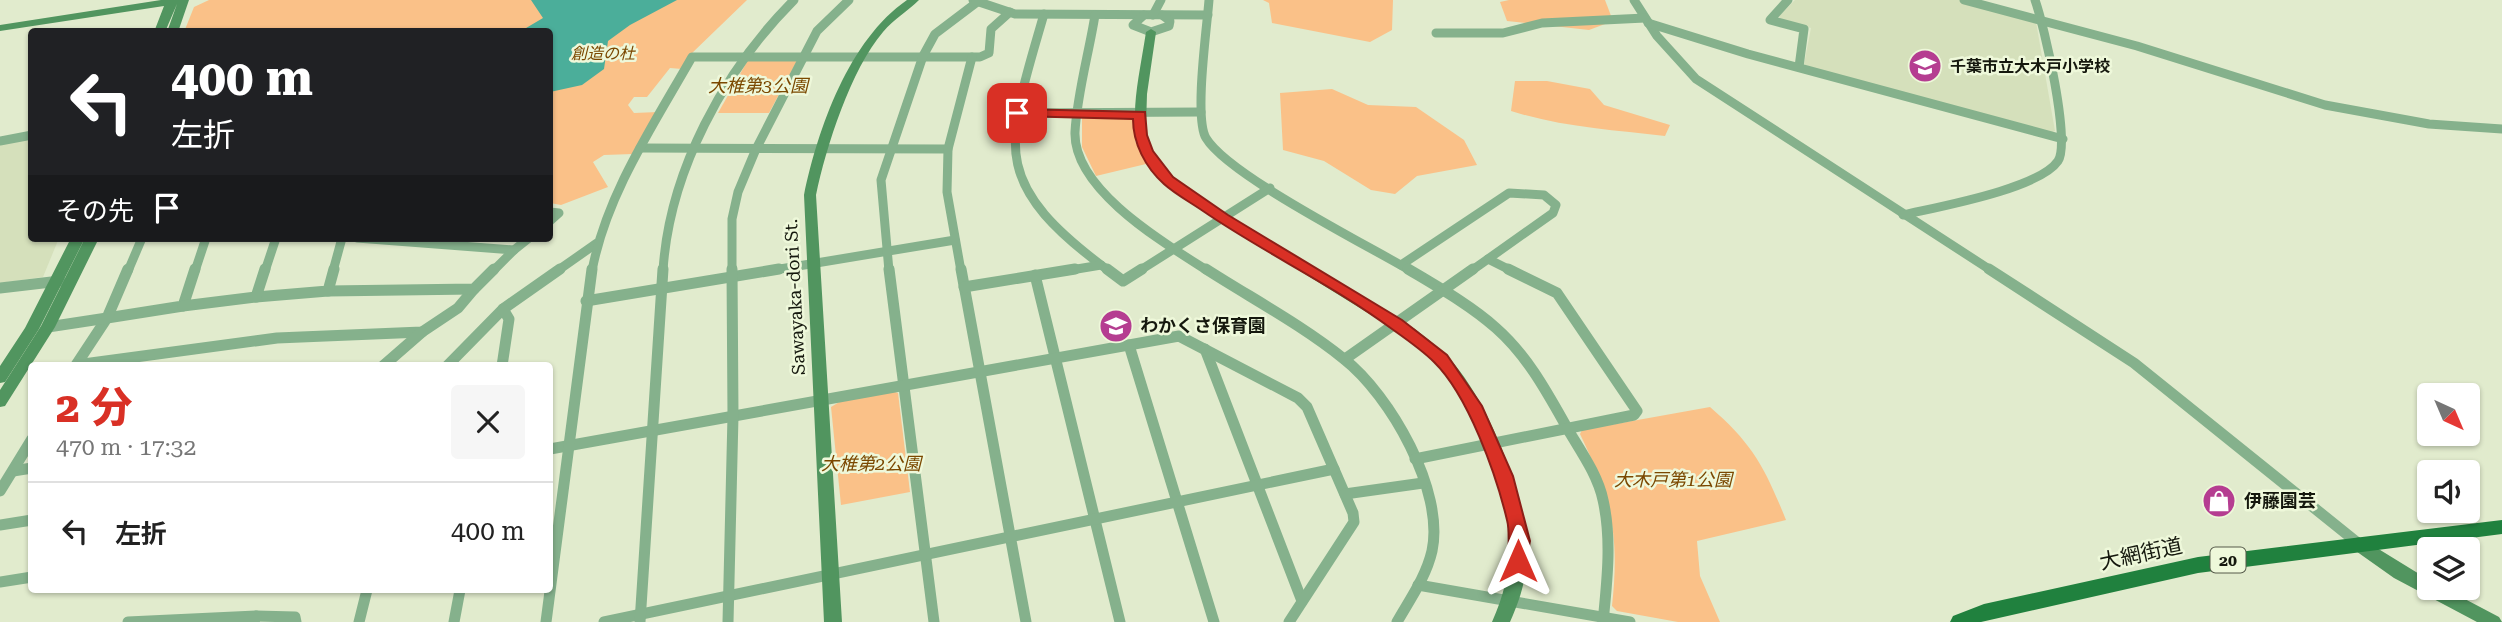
<!DOCTYPE html>
<html lang="ja">
<meta charset="utf-8">
<style>
body{margin:0;font-family:"Roboto Serif","Noto Sans JP",serif;background:#f6f6f6;color:#222;height:100vh;display:flex;flex-direction:column;font-size:26px;white-space:nowrap}
*{box-sizing:border-box;margin:0}
p{font-size:23px;color:#767676}
.icon{flex:none;width:38px;height:38px;fill:none;stroke:currentColor;stroke-width:2;stroke-linecap:round;stroke-linejoin:round}
.map{position:relative;flex:1;overflow:hidden}
.side{position:absolute;left:28px;top:362px;width:525px;height:231px;display:flex;flex-direction:column;background:#fff;border-radius:7px;box-shadow:0 2px 5px #0004}
.side>*{flex:none}
.banner{position:absolute;left:28px;top:28px;width:525px;height:214px;border-radius:7px;box-shadow:0 2px 5px #0004;background:#202124;color:#fff;overflow:hidden}
.needle{width:46px;rotate:136deg}
.tools{position:absolute;left:2417px;top:383px;display:grid;gap:14px}
.tools a{display:grid;place-items:center;width:63px;height:63px;border-radius:7px;background:#fff;box-shadow:0 2px 5px #0004;font-size:35px}
.pin{position:absolute;display:grid;place-items:center;width:60px;height:60px;color:#fff;margin:-30px;border-radius:14px;box-shadow:0 4px 10px #0006}
.me{position:absolute;width:77px;margin:-38px;rotate:0deg;stroke-linejoin:round;filter:drop-shadow(0 0 5px #0008)}
.turn{display:flex;align-items:center;gap:24px;height:147px;padding:0 28px;font-size:32px}
.turn .icon{width:91px;height:91px;stroke-width:2.5}
.turn b{display:block;font-size:49px;line-height:60px}
.then{display:flex;align-items:center;height:66px;padding:0 28px;background:#0003;gap:14px;font-size:26px}
.round{display:grid;place-items:center;flex:none;width:74px;height:74px;border-radius:7px;background:#f6f6f6}
.headline{display:flex;align-items:center;justify-content:space-between;height:119px;padding:0 28px}
h1{font-size:42px;font-weight:800;line-height:52px;color:#d93025}
ul{padding:0;list-style:none}
li{display:flex;align-items:center;gap:21px;height:98px;padding:0 28px;border-top:2px solid #e0e0e0}
li div{flex:1}
li b{display:block;font-size:26px}
li em{font-style:normal}
.map>svg:first-child{display:block}
</style>
<div class="map">
<svg width="2502" height="622" viewBox="0 0 2502 622">
<rect width="100%" height="100%" fill="#e1ebcd"/>
<!-- built -->
<g fill="#d5e0bb">
<path d="M1795,0h164l71,19 6,3 19,109 -5,2 -240,-64 -6,-5 7,-36 -30,-8 -2,-4z"/>
<path d="M31,137l1,101h27l-16,39 -43,6v-140z"/>
</g>
<!-- green -->
<g fill="#fac188">
<path d="M209,0h538l-57,55 -8,14 -12,-1 -23,29h-13l-6,8 6,8 24,-1 -25,42 -29,1 -11,7 15,25 -47,18 -11,-2v-171h-366l10,-25z"/>
<path d="M1263,0h130l-1,30 -22,12 -98,-19 -3,-20z"/>
<path d="M1509,0h96l8,21 -24,9 -82,-9 -7,-19z"/>
<path d="M798,59l-29,54h-51l30,-53z"/>
<path d="M1515,81h32l43,8 14,16 66,20 -5,11c-52,-6 -104,-9 -154,-25z"/>
<path d="M1332,89l36,16 48,2 48,33 13,25 -60,11 -22,18 -24,-4 -47,-29 -41,-11 -3,-57z"/>
<path d="M1130,115l5,3v23l11,23 -50,12 -14,-29v-29z"/>
<path d="M892,391l6,2 12,99 -69,13 -10,-98 10,-6z"/>
<path d="M1710,407c43,37 55,61 76,113l-89,21 3,35 20,46h-42l-61,-11 -5,-5c8,-73 -1,-107 -32,-172l2,-4z"/>
</g>
<!-- water -->
<path fill="#4bae9a" d="M531,0h146l-47,25 -22,16 -4,28 -22,16 -32,7v-60l-29,-1 22,-13z"/>
<g fill="none" stroke-linecap="round" stroke-linejoin="round">
<!-- street-far1 -->
<g stroke="#85b18c" stroke-width="9">
<path d="M973,0l42,14 193,1"/>
<path d="M1209,0c-2,27 -15,118 -3,138 22,37 161,107 205,133"/>
<path d="M1634,0l23,36 39,43 296,192"/>
<path d="M1788,0l-18,20 34,9 -5,38"/>
<path d="M1964,0l173,46 188,59 104,19 73,5"/>
<path d="M1044,14c-38,132 -57,167 65,257"/>
<path d="M1095,15c-6,38 -18,79 -20,117 -2,58 91,112 133,139"/>
<path d="M1144,15l-11,10 18,7 18,-6 1,-5 -8,-6"/>
<path d="M1153,15l8,-15"/>
<path d="M1648,23l100,31 315,85"/>
<path d="M1436,33h67l39,-10 103,-5"/>
<path d="M1017,113l184,-1"/>
<path d="M0,141l32,-6"/>
<path d="M640,148l308,1"/>
<path d="M550,212l9,1 -9,8"/>
<path d="M1903,215c34,-8 136,-26 155,-54 13,-19 -14,-136 -23,-161"/>
<path d="M357,238l157,12 15,-12"/>
<path d="M1488,259l24,12"/>
<path d="M1401,265l108,-72 35,2 12,10 -3,8 -82,58"/>
<path d="M128,271l14,-33"/>
<path d="M195,271l11,-33"/>
<path d="M265,271l11,-33"/>
<path d="M333,271l9,-33"/>
<path d="M493,271l21,-21"/>
<path d="M557,271l40,-28"/>
<path d="M592,271c14,-76 62,-147 100,-214h288l9,-4 2,-24 19,-17"/>
<path d="M663,271c6,-99 61,-201 131,-271"/>
<path d="M732,271v-52l6,-27 18,-43 61,-118 32,-31"/>
<path d="M768,271l187,-31"/>
<path d="M889,271l-8,-91 42,-124 12,-22 45,-34"/>
<path d="M961,271l-14,-79 1,-43 24,-92"/>
<path d="M1065,271l36,-6"/>
<path d="M1139,271l131,-83"/>
</g>
<!-- street -->
<g stroke="#85b18c" stroke-width="11">
<path d="M195,269l-12,37 -76,12 -31,47 201,-27 145,-6 36,-24 16,-19"/>
<path d="M889,269l45,353"/>
<path d="M961,269l65,353"/>
<path d="M1107,269l16,12 19,-12"/>
<path d="M1206,269c45,29 96,56 138,90 46,36 101,132 88,192 -6,26 -22,48 -35,71"/>
<path d="M1408,269c30,18 62,36 88,59 33,29 53,68 74,105 12,20 28,43 33,67 9,39 4,82 0,122"/>
<path d="M1989,269l145,94 225,181"/>
<path d="M1035,275l85,347"/>
<path d="M964,287l111,-18"/>
<path d="M0,288l60,-7"/>
<path d="M328,291l146,-2 20,-20"/>
<path d="M256,297l72,-6 6,-22"/>
<path d="M586,301l193,-32"/>
<path d="M183,306l73,-9 9,-28"/>
<path d="M48,327l59,-9 21,-49"/>
<path d="M1129,345l85,277"/>
<path d="M1205,349l97,252"/>
<path d="M1345,359l128,-90"/>
<path d="M383,366l39,-34"/>
<path d="M447,366l56,-57 57,-40"/>
<path d="M502,366l7,-47 -6,-10"/>
<path d="M550,449l629,-113 119,62 9,9 46,106 1,9 -65,100"/>
<path d="M1415,459l219,-44 3,-4 -80,-118 -49,-24"/>
<path d="M13,471l19,-3"/>
<path d="M0,491l32,-52"/>
<path d="M1345,494l78,-11"/>
<path d="M0,525l32,-5"/>
<path d="M0,582l32,-5"/>
<path d="M1418,585l212,37"/>
<path d="M256,616l39,1 1,5"/>
<path d="M128,622l128,-6 -2,6"/>
<path d="M359,622l8,-32"/>
<path d="M454,622l6,-32"/>
<path d="M546,622l46,-353"/>
<path d="M604,622l730,-153"/>
<path d="M640,622l23,-353"/>
<path d="M728,622l5,-206 -1,-147"/>
</g>
<!-- secondary -->
<g fill="#51955f" fill-rule="evenodd">
<path d="M161,0h28l-11,32h-11l10,-28 -12,28h-11l10,-26 -164,25v-6z"/>
<path d="M907,0h12c-11,11 -25,19 -36,32 -32,37 -57,115 -67,163l26,427h-18l-20,-427c14,-67 45,-155 103,-195z"/>
<path d="M1151,29l5,3 -9,62 -1,32 2,15 12,22 21,21 25,18 209,127c14,11 28,22 40,36 36,43 77,144 71,200 -1,20 -8,39 -16,57h-18c29,-64 18,-112 -8,-175 -20,-47 -37,-79 -79,-111l-208,-129c-81,-54 -64,-91 -51,-175z"/>
<path d="M71,238h14l-46,91 -34,53 -5,1v-17l25,-38z"/>
<path d="M85,238h14l-44,89 -50,79 -5,1v-17l41,-64z"/>
<path d="M2359,537l70,43v8h15l55,29 3,5h-25l-83,-44 -41,-29 -2,-5 2,-5z"/>
</g>
<!-- primary -->
<path fill="#20813e" fill-rule="evenodd" d="M2502,520v14l-304,39 -217,49h-31l3,-6 31,-12 214,-47z"/>
</g>
<!-- route -->
<path fill="#d93025" stroke="#8d1f18" stroke-width="2" d="M1017,109l128,3 2,23 6,16 20,26 55,38 174,105 45,35 35,51 31,70 17,65 -5,25h-14c-5,-10 0,-32 -4,-46 -11,-46 -39,-125 -73,-158 -12,-12 -28,-23 -42,-33 -59,-44 -128,-76 -189,-118 -13,-9 -28,-17 -39,-27 -19,-17 -31,-41 -31,-65l-121,-3 -2,-3z"/>
<!-- icons -->
<defs>
<symbol id="school-disc" viewBox="-11 -11 22 22"><circle r="9.5" fill="#b53d91" stroke="#eef8da"/><path d="M0-5L7-2L0 1L-7-2ZM-4 1L0 2.5L4 1V4Q0 6-4 4Z" fill="#fff"/></symbol>
<symbol id="shop-disc" viewBox="-11 -11 22 22"><circle r="9.5" fill="#b53d91" stroke="#eef8da"/><path d="M-5-2.5h2.3a2.7 3.5 0 0 1 5.4 0H5L5.5 6h-11ZM-1.5-2.5h3a1.5 2.3 0 0 0-3 0Z" fill="#fff"/></symbol>
</defs>
<g fill-rule="evenodd">
<use href="#school-disc" x="1906" y="47" width="38" height="38"/>
<use href="#school-disc" x="1097" y="307" width="38" height="38"/>
<use href="#shop-disc" x="2200" y="482" width="38" height="38"/>
</g>
<g text-anchor="middle" stroke-width="5" stroke-linejoin="round" paint-order="stroke">
<!-- far-park labels -->
<g font-size="16" font-style="italic" fill="#7b4800" stroke="#eef8da">
<text x="603" y="59">創造の杜</text>
</g>
<!-- far-poi labels -->
<g font-size="16" font-weight="bold" fill="#15180e" stroke="#eef8da" text-anchor="start">
<text x="1950" y="72">千葉市立大木戸小学校</text>
</g>
<!-- shield labels -->
<rect fill="#eef8da" stroke="#565b4b" stroke-width="2" x="2210.5" y="547.5" width="35" height="25" rx="5"/>
<g font-size="16" font-weight="bold" fill="#15180e">
<text x="2228" y="566">20</text>
</g>
<!-- park labels -->
<g font-size="18" font-style="italic" fill="#7b4800" stroke="#eef8da">
<text x="758" y="92">大椎第3公園</text>
<text x="871" y="470">大椎第2公園</text>
<text x="1673" y="486">大木戸第1公園</text>
</g>
<!-- street labels -->
<g font-size="18" fill="#15180e" stroke="#eef8da">
<text transform="translate(795 297) rotate(-93)" y="6">Sawayaka-dori St.</text>
</g>
<!-- poi labels -->
<g font-size="18" font-weight="bold" fill="#15180e" stroke="#eef8da" text-anchor="start">
<text x="1140" y="332">わかくさ保育園</text>
<text x="2244" y="507">伊藤園芸</text>
</g>
<!-- near-street labels -->
<g font-size="21" fill="#15180e" stroke="#eef8da">
<text transform="translate(2141 554) rotate(-12)" y="7">大網街道</text>
</g>
</g>
</svg>
<div class="tools">
<a><svg class="needle" viewBox="-14 -14 28 28"><path d="M0-13l5 13h-10z" fill="#e53935"/><path d="M0 13l5-13h-10z" fill="#767676"/></svg></a>
<a><svg class="icon" aria-label="sound" viewBox="0 0 24 24"><path d="M4 9h4l5-4v14l-5-4H4zM17 9q2 3 0 6"/></svg></a>
<a><svg class="icon" aria-label="layers" viewBox="0 0 24 24"><path d="M12 4l9 5-9 5-9-5zM3 14l9 5 9-5"/></svg></a>
</div>
<div class="pin" style="left:1017px;top:113px;background:#d93025"><svg class="icon" aria-label="arrive" viewBox="0 0 24 24"><path d="M6 21V4h12l-3 4 3 4H6"/></svg></div>
<svg class="me" style="left:1518px;top:561px" viewBox="-20 -20 40 40"><path d="M0-17L14 15 0 8-14 15z" fill="#d93025" stroke="#fff" stroke-width="4"/></svg>
<div class="banner">
<div class="turn"><svg class="icon" aria-label="left" viewBox="0 0 24 24"><path d="M17 20v-9H6M10 6l-5 5 5 5"/></svg><div><b>400 m</b>左折</div></div>
<div class="then">その先<svg class="icon" aria-label="arrive" viewBox="0 0 24 24"><path d="M6 21V4h12l-3 4 3 4H6"/></svg></div>
</div>
<section class="side">
<div class="headline"><div><h1>2 分</h1><p>470 m · 17:32</p></div><a class="round"><svg class="icon" aria-label="close" viewBox="0 0 24 24"><path d="M6 6l12 12M18 6L6 18"/></svg></a></div>
<ul>
<li><svg class="icon" aria-label="left" viewBox="0 0 24 24"><path d="M17 20v-9H6M10 6l-5 5 5 5"/></svg><div><b>左折</b></div><em>400 m</em></li>
</ul>
</section>
</div>
